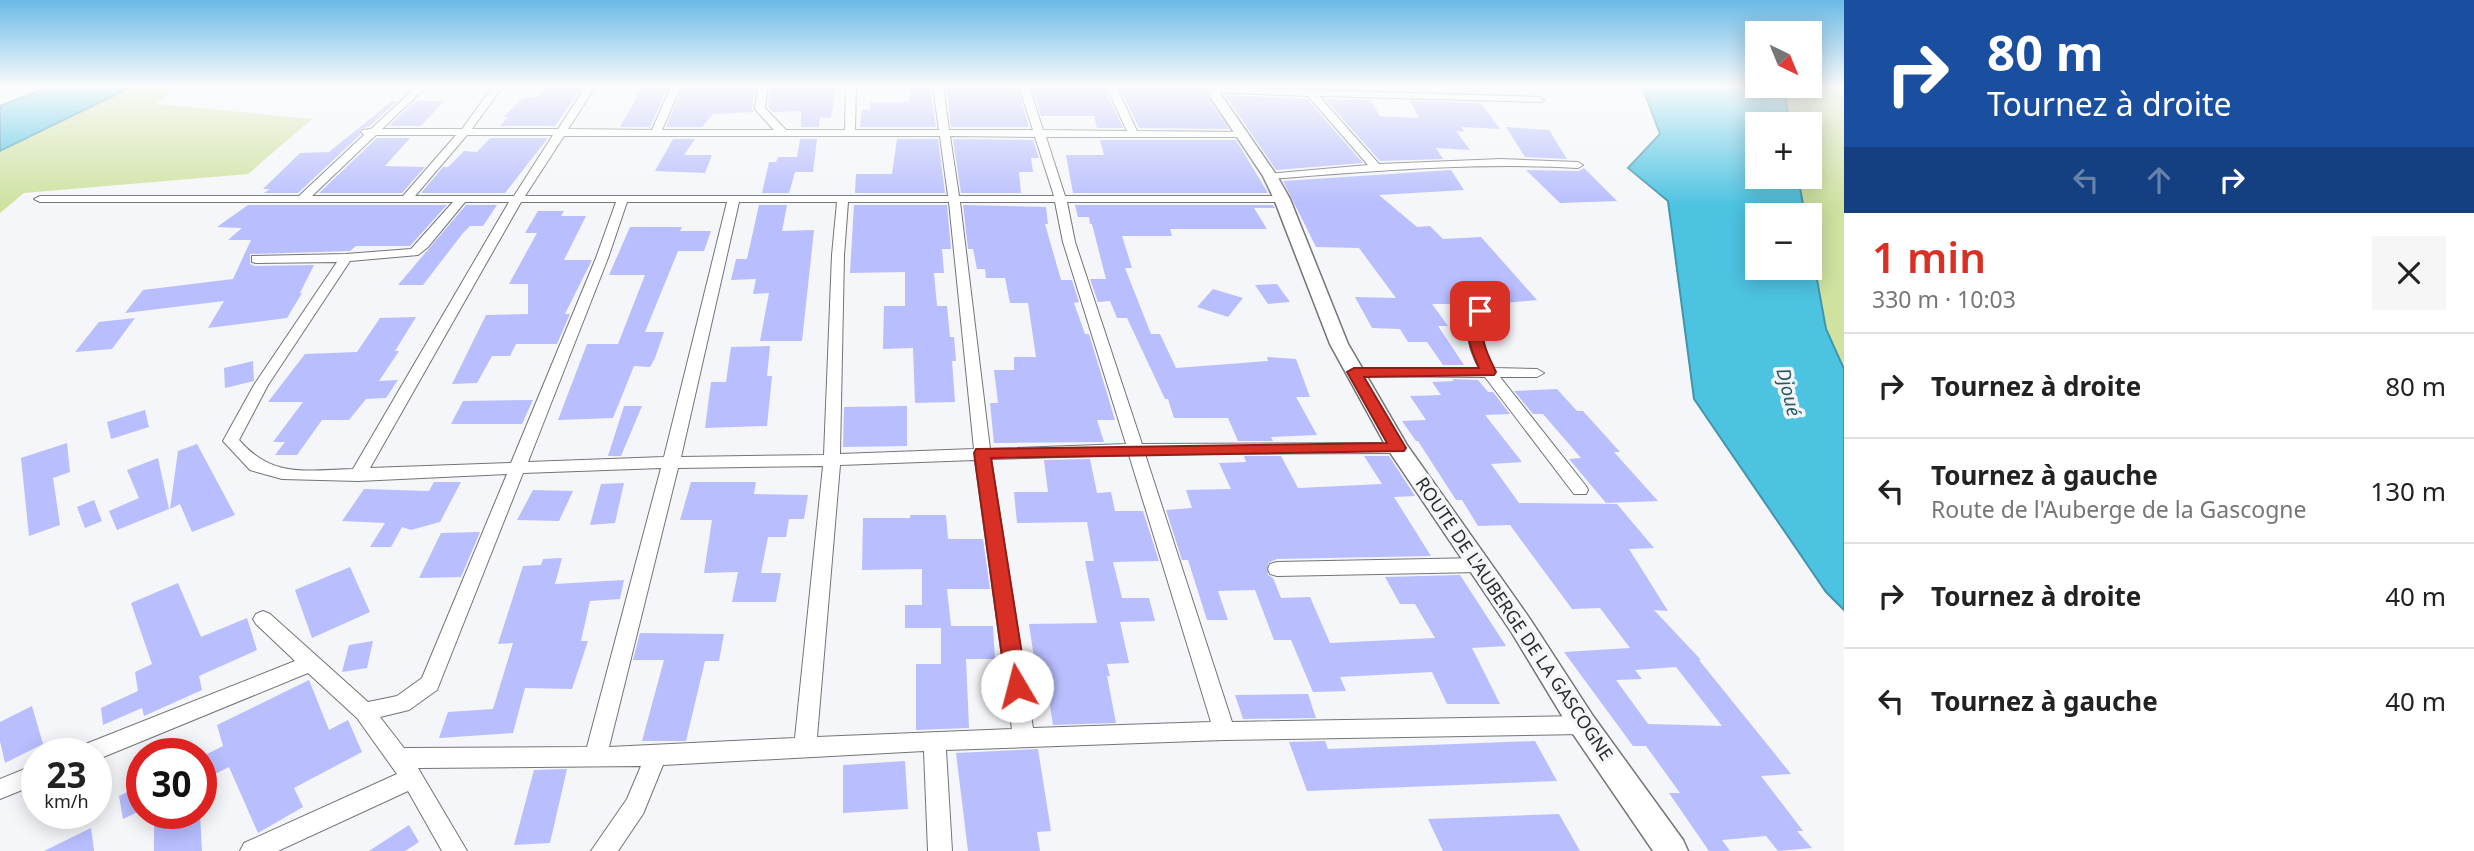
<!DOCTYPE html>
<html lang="fr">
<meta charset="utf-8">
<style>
body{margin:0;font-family:"Noto Sans",sans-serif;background:#f6f6f6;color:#222;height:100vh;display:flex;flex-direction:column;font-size:26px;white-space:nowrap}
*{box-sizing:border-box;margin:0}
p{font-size:23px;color:#767676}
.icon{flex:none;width:38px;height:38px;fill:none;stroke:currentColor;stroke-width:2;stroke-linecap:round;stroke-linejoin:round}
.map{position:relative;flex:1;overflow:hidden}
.side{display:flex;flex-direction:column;background:#fff;width:630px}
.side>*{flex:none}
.guide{background:#1a4fa0;color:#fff;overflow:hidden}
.needle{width:46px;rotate:137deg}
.fabs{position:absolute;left:1745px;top:21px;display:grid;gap:14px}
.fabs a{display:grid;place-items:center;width:77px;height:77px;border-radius:0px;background:#fff;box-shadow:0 4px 18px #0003;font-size:35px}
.speed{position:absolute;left:21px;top:738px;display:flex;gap:14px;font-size:35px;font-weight:700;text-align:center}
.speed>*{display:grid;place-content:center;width:91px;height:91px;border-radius:50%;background:#fff;box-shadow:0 4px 18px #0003;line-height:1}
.speed small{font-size:18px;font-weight:400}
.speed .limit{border:10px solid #d22;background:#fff;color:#111}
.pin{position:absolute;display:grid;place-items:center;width:60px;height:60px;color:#fff;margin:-30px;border-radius:14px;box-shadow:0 4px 10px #0006}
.me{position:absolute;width:77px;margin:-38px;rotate:352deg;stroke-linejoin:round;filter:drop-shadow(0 0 5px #0008)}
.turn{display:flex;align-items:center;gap:24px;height:147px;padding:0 28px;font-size:32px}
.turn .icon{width:91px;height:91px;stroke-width:2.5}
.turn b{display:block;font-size:49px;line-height:60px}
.lanes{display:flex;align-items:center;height:66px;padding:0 28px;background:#0003;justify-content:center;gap:35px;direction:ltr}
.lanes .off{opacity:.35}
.round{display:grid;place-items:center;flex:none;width:74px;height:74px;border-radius:0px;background:#f6f6f6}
.summary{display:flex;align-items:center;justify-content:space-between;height:119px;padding:0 28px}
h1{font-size:42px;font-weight:600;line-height:52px;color:#d93025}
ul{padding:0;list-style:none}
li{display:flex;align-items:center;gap:21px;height:105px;padding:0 28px;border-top:2px solid #e0e0e0}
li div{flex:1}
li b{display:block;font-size:26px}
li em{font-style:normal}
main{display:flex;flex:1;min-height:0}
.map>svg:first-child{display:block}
</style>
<main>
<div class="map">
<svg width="1844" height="851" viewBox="0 0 1844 851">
<rect width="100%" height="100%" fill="#f5f6f9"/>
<!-- green -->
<g fill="#cfe2a0">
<path d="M133,86h42l-18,18 155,15 -64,55 -224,19 -24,20v-61z"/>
<path d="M1784,86h60v283l-18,-40 -16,-88v-26h-5l-7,-38h12v-53h-21z"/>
</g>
<!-- water -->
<g fill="#4dc3e2" stroke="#4295ab" stroke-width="2">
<path d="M51,86h82l-133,65v-45z"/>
<path d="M1642,86h142l5,38h-32v53h41l7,38h-48v53h53v-27l16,88 18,40v241l-18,-18 -132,-193 -26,-198 -40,-33 32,-34z"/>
</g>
<!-- building -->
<g fill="#b8befe" fill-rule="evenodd">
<path d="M547,86h36l-28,40h-55l8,-9h-5l20,-19 15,-1z"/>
<path d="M643,86h25l-18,41h-30z"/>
<path d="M683,86h72l-3,23 2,3 -41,2 -11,13h-36z"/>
<path d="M823,86v2h13l-5,30 -11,-1 -1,10h-18v-16l-29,1 -4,-5 2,-19z"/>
<path d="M930,86l6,41h-76l2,-18 8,1v-8h39l1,-15z"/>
<path d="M946,86h71l12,41h-78z"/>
<path d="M1032,86h71l20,42h-26l-3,-12h-53z"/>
<path d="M1119,86h81l29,43 -90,-1z"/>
<path d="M1225,95l82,4 56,64 -87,7z"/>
<path d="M1325,99l45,1 10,16 39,2 -9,-17 71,2 19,26 -38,-2 2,5 -8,-1 14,19 -34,-2 7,11 -63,2z"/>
<path d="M392,101h5l-27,25 -10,3v6l-62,58h-34l6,-4h-7l37,-36 29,-1z"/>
<path d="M415,101h29l-23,25h-32z"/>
<path d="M1506,127l43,3 18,29 -42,-2z"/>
<path d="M377,138h33l-25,28 40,1 -23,26h-83z"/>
<path d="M490,138h58l-43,55h-84l22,-26h5l16,-16 13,1z"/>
<path d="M673,139h22l-11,16h28l-7,18 -50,-2z"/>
<path d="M800,139h17l-4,33h-18l-6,21h-27l7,-31h7l2,-5h19z"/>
<path d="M897,139h41l7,54h-90l1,-19h36z"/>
<path d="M953,139l80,1 6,18h-8l2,14h-14l2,21h-60z"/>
<path d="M1100,140h136l32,53h-195l-7,-38h38z"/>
<path d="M1584,168l33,33 -57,2 -34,-33 52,1z"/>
<path d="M1451,170l13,20 -85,5 38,32 13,-1 13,13 38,-2 56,63 -44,4h-61l16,22h-10l26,39h-21l-16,-23h-19l-8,-13 -28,-1 -17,-31 41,1 -37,-50 -43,-1 -33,-66z"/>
<path d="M248,205h199l-37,41h-54l-6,5 -100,3v10l5,2 59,-1 -14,28h2l-15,25 -79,10 16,-27 -99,12 18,-23 90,-11 18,-39h-23l14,-12 -25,-1z"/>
<path d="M466,205h31l-14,21h-13l-7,7 -40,52h-25z"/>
<path d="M759,205h28l-5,26 32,-1 -12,111h-42l9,-48 -16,1 3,-15 -25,1 5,-21h11z"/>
<path d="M854,205h93l4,44h-9l2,24h-10l3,33h10l3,31h4l2,24h-4l3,41 -40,1 -2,-55 -30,1 1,-43h21v-34l-55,1z"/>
<path d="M963,205l83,2 2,17h-3l16,56h11l7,22 -5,1 11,31h4l26,86h-18l7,22 -110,1 -4,-40h8l-4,-33h20v-13h22l-8,-54h-18l-5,-25h-19l-1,-9h-8l-4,-20h-5z"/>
<path d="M1075,205h198l2,3h-21l13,21h-97l2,7h-50l10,32h-7l26,66h9l16,34 92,-7 -1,-4 29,2 14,38h-14l21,38 -46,2 2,4h-35l-10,-23h-54l-6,-19h-3l-38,-81h-10l-7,-17 -12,1 -8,-23h16l-14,-55h-2l-1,-7h-11z"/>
<path d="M538,211h26l-3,5h25l-22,44h28l-27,54h5l-13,30h-41l-6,12h-18l-15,27 -25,1 34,-69 42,-1v-30h-19l28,-51h-12z"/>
<path d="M630,227h52l-2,4h31l-7,20h-26l-33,81h19l-9,26 -5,9 -16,-1 -21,52 -55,2 29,-76h31l27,-69h-36z"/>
<path d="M1277,284l13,18 -22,2 -13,-19z"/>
<path d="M1213,289l30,9 -15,19 -31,-10z"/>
<path d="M416,317l-21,34h4l-20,30 19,-1 -12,18 -20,1 -17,21h-27l-25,35h-22l10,-13h-12l30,-40h-35l37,-48 52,-2 23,-34z"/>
<path d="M135,318l-23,31 -37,3 24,-30z"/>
<path d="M770,346l-3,30h5l-5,50 -62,2 6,-46h15l5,-35z"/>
<path d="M253,361l1,20 -29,7 -1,-20z"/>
<path d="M1452,379l26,1 10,12h5l17,22 -25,1 37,47 -31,2 28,39 98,1 37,44 -25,1 39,62 -14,-1 47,50h-2l92,114 -30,2 42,55h-6l15,17 -34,3 -12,-15 -44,4 8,11h-21l-40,-58h11l-34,-47h-13l-69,-94 66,-4 -30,-40 -28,1 -62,-84 -32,1 -16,-26h-6l-38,-59h-2l-14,-20 24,-1 -16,-24 31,-1 -9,-13 22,-1zM1676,667l46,59 -74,-2 -32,-44 26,-1 -7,-9z"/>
<path d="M1557,389l20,22h6l37,41h-6l44,49 -52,2 -37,-44 12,-1 -38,-44h-10l-19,-23z"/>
<path d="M533,400l-11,24h-71l12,-23z"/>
<path d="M624,406h18l-21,50h-13z"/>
<path d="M907,406v40l-64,1 1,-40z"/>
<path d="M145,410l4,17 -38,12 -4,-17z"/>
<path d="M67,443l3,29 -17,6 7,47 -31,11 -8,-78z"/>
<path d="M197,444l38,71 -43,17 -12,-28 -10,5 8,-58z"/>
<path d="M1244,456h37l17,32 84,-4 -18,-28h25l26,40 -21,1 37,59 -154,3 -9,4v12l5,3 8,20 29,-1 20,46 105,-5 -20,-34h-15l-15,-27 75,-2 46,71 -34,2 28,56h-53l-15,-32 -92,5 6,14 -33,1 -22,-52h-17l-19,-50 -37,1 10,29h-21l-19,-60h-6l-16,-50 26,-2 -6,-18 45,-1 -12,-26 27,-1z"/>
<path d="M158,458l11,51 -52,21 -8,-19 30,-13 -12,-28z"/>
<path d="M1090,459l7,34 14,-1 4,19h28l16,50 -46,1 9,36h27l6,23 -35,1 9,41 -22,1 3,12h-3l9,47 -63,2 -7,-47h-9l-8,-54 68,-1 -12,-62h9l-7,-39 -70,1 -3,-31h34l-4,-32z"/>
<path d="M434,482h27l-21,40 -29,8 -9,-3 -11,20h-21l15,-24 -43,-2 22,-32 65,2z"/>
<path d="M691,482h65l-2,12 54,1 -4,24h-15l-3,18h-18l-7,36h20l-5,29h-44l6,-30 -34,1 8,-53h-32z"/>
<path d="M624,483l-9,40 -25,2 11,-41z"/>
<path d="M533,490l40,1 -14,30 -42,-1z"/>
<path d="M94,500l8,21 -17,7 -8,-21z"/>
<path d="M910,515h36l2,24h35l7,50h-43l4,37h42l2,33h-29l3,69 -53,2v-66h25v-36h-36v-23h17v-36l-60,1 1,-52h47z"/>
<path d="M480,532l-19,45 -42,1 22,-45z"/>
<path d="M562,558l-7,26 69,-4 -4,19 -30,2 -9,40h7l-16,48 -47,-1 -12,45 -74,5 9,-26 45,-3 20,-66 -15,1 25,-78 18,-1 2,-6z"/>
<path d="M350,567l20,45 -58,26 -17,-48z"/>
<path d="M178,583l23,54 46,-19 10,32 -58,26 3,14 -58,26 -2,-8 -39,17 -2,-17 37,-17 -3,-19 17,-8 -21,-61z"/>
<path d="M640,633l84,1 -5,27h-14l-19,80h-44l22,-81h-31z"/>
<path d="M373,641l-6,27 -25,4 7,-27z"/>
<path d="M309,680l20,50 19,-10 14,32 -68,36 9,19 -45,26 -29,-66 -28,14v-24l22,-11 -6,-21z"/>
<path d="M1308,694l8,24 -73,1 -8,-24z"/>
<path d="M32,706l11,38 -38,19 -5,-22v-19z"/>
<path d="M1325,741l3,8 207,-8 22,40 -250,10 -18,-49z"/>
<path d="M1038,749l13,82 -14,1 3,19h-72l-12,-98z"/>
<path d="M905,761l3,48 -65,4v-48z"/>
<path d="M567,769l-17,74 -36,2 20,-75z"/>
<path d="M142,785v25l-19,9 -4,-23z"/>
<path d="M166,814h34l2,37h-48v-32z"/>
<path d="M1559,814l21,37h-137l-15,-32z"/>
<path d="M409,825l10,17 -14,9h-36z"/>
<path d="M91,828l3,23h-50z"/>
</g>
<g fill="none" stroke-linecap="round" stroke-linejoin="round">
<defs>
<g id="minor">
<path d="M417,86h10l-45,43h80l31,-43h10l-31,43h86l28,-43h10l-28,43 84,1 19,-44h10l-19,44h112l-19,-21 3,-23h10l-3,22 21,22h59l1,-44h10l-1,44h84l-6,-44h10l6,44h84l-14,-44h10l14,44 84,1 -21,-45h10l21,45 110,1 1,2 -5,3h-197l19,59h217l6,3 -6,3h-215l8,40 67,202 256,-1 8,5 -8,5 -253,1 87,268 351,-6 8,2 3,7 -3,7 -8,2 -359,6 -278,10 6,101h-24l-4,-100 -261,14 -20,49 -25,37h-27l36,-52 14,-33 -223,2 49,83h-25l-34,-60 -130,60h-38l4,-8 153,-69 -40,-56 -49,-45 -212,87v-6h-21l3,-7 217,-86 -39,-37 -3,-5 3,-5 7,-3 7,3 98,88 29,-6 25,-18 85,-204 -149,7 -76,-2 -32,-9 -27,-29 31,-56 83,-123 -81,1 -4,-1v-6l94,-2 65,-5 42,-47h-413l-6,-3 6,-3h259l65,-61 -3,-3 1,-2 9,-1zM376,135h80l-53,61h-91zM467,135h86l-39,61h-99zM564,136h376l8,60h-423zM950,136l85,1 19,59h-95zM465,202h44l-156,267c-46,1 -80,10 -114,-29l29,-55 82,-124 68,-6 10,-8zM521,202h95l-20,56 -85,205 -141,5zM627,202h100l-63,255 -136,5 80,-204zM739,202h98l-5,53 -8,200 -143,2zM848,202h101l25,247 -134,5 4,-199zM960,202h95l8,40 63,202 -136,5zM1129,455l82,267 -178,6 -42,-269zM975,460l37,269 -195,8 23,-272zM823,466l-28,272 -186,9 69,-279zM661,468l-74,279 -183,1 -24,-31 29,-7 28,-20 86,-217z"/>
<path d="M1211,87l328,10 5,3 -2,2 -223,-6 60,68 122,-5 77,3 5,3 -5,3c-103,-6 -205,3 -308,11l-5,-3 1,-2 102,-9 -60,-69 -100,-4 -2,-2z"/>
<path d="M1480,307l7,4c-8,22 -5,37 7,57l43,1 7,4 -7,4h-37l86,109 2,4 -2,4h-12l-89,-117 -131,-1 -7,-4 7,-4h125c-11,-20 -14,-35 -6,-57z"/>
<path d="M1480,558l7,2 2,5 -2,5 -7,2 -203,4 -7,-2 -2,-5 2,-5 7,-2z"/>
<path d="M37,764v20l-37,15v-20z"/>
</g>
<path id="tertiary" d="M1203,86h12l62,90 13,23 58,145 59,101 123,174 63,97 90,124 5,11h-35l-80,-117 -61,-101 -125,-185 -57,-104 -56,-145 -11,-23z"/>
</defs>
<!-- minor casing -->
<use href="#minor" stroke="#737476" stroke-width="2"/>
<!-- tertiary casing -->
<use href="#tertiary" stroke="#737476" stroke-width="3"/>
<!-- minor -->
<use href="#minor" fill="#fff" fill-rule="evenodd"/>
<!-- tertiary -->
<use href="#tertiary" fill="#fff" fill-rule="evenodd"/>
</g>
<!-- sky -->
<linearGradient id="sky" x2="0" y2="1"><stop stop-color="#6abae6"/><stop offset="0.42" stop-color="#fafbfc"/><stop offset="1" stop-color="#fafbfc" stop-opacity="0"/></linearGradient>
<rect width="1844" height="205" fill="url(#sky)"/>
<!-- route -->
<path fill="#d93025" stroke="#8d1f18" stroke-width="2" d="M1480,307l7,4c-9,25 -2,39 9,61l-2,3 -130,2 42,71 -2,3 -413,7 36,228 -3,6 -7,3 -8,-3 -3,-6 -32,-233 2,-4 411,-6 -40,-71 7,-4h125c-7,-15 -23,-53 1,-61z"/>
<g text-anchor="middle" stroke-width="7" stroke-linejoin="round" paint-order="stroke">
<!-- street labels -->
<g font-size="18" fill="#2a2b2c" stroke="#f5f6f9">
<text transform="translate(1514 619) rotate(56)" y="6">ROUTE DE L'AUBERGE DE LA GASCOGNE</text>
</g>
<!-- water labels -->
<g font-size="19" font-style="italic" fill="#295967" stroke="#f5f6f9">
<text transform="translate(1789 392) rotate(76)" y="7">Djoué</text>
</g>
</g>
</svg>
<div class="fabs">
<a><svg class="needle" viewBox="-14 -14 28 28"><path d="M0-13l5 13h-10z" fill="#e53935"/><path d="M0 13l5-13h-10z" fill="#767676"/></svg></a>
<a>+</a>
<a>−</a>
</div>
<div class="speed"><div>23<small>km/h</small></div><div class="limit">30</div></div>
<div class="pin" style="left:1480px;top:311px;background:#d93025"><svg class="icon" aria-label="arrive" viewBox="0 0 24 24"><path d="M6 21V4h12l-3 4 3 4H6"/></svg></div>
<svg class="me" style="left:1017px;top:686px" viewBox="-20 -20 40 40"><circle r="19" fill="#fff"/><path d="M0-13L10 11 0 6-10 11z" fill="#d93025"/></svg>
</div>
<section class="side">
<div class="guide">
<div class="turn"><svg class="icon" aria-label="right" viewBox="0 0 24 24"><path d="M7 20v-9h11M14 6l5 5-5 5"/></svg><div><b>80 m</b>Tournez à droite</div></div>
<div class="lanes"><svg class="icon off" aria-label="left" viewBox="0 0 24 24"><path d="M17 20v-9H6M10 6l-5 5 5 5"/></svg><svg class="icon off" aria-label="ahead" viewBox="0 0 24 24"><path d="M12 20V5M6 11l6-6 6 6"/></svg><svg class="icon" aria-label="right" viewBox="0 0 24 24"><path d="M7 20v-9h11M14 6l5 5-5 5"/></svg></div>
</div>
<div class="summary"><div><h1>1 min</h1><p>330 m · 10:03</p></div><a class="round"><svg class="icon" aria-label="close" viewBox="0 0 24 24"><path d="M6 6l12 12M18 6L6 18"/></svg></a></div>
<ul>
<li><svg class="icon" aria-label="right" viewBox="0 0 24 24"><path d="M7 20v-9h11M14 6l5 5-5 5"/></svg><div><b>Tournez à droite</b></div><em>80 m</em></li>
<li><svg class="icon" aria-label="left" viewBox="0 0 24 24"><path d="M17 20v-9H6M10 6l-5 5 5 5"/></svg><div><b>Tournez à gauche</b><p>Route de l'Auberge de la Gascogne</p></div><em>130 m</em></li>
<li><svg class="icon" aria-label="right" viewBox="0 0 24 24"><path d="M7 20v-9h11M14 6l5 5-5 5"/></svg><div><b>Tournez à droite</b></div><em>40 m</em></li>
<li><svg class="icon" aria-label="left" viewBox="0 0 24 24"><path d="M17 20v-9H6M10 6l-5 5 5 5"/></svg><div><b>Tournez à gauche</b></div><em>40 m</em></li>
</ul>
</section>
</main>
